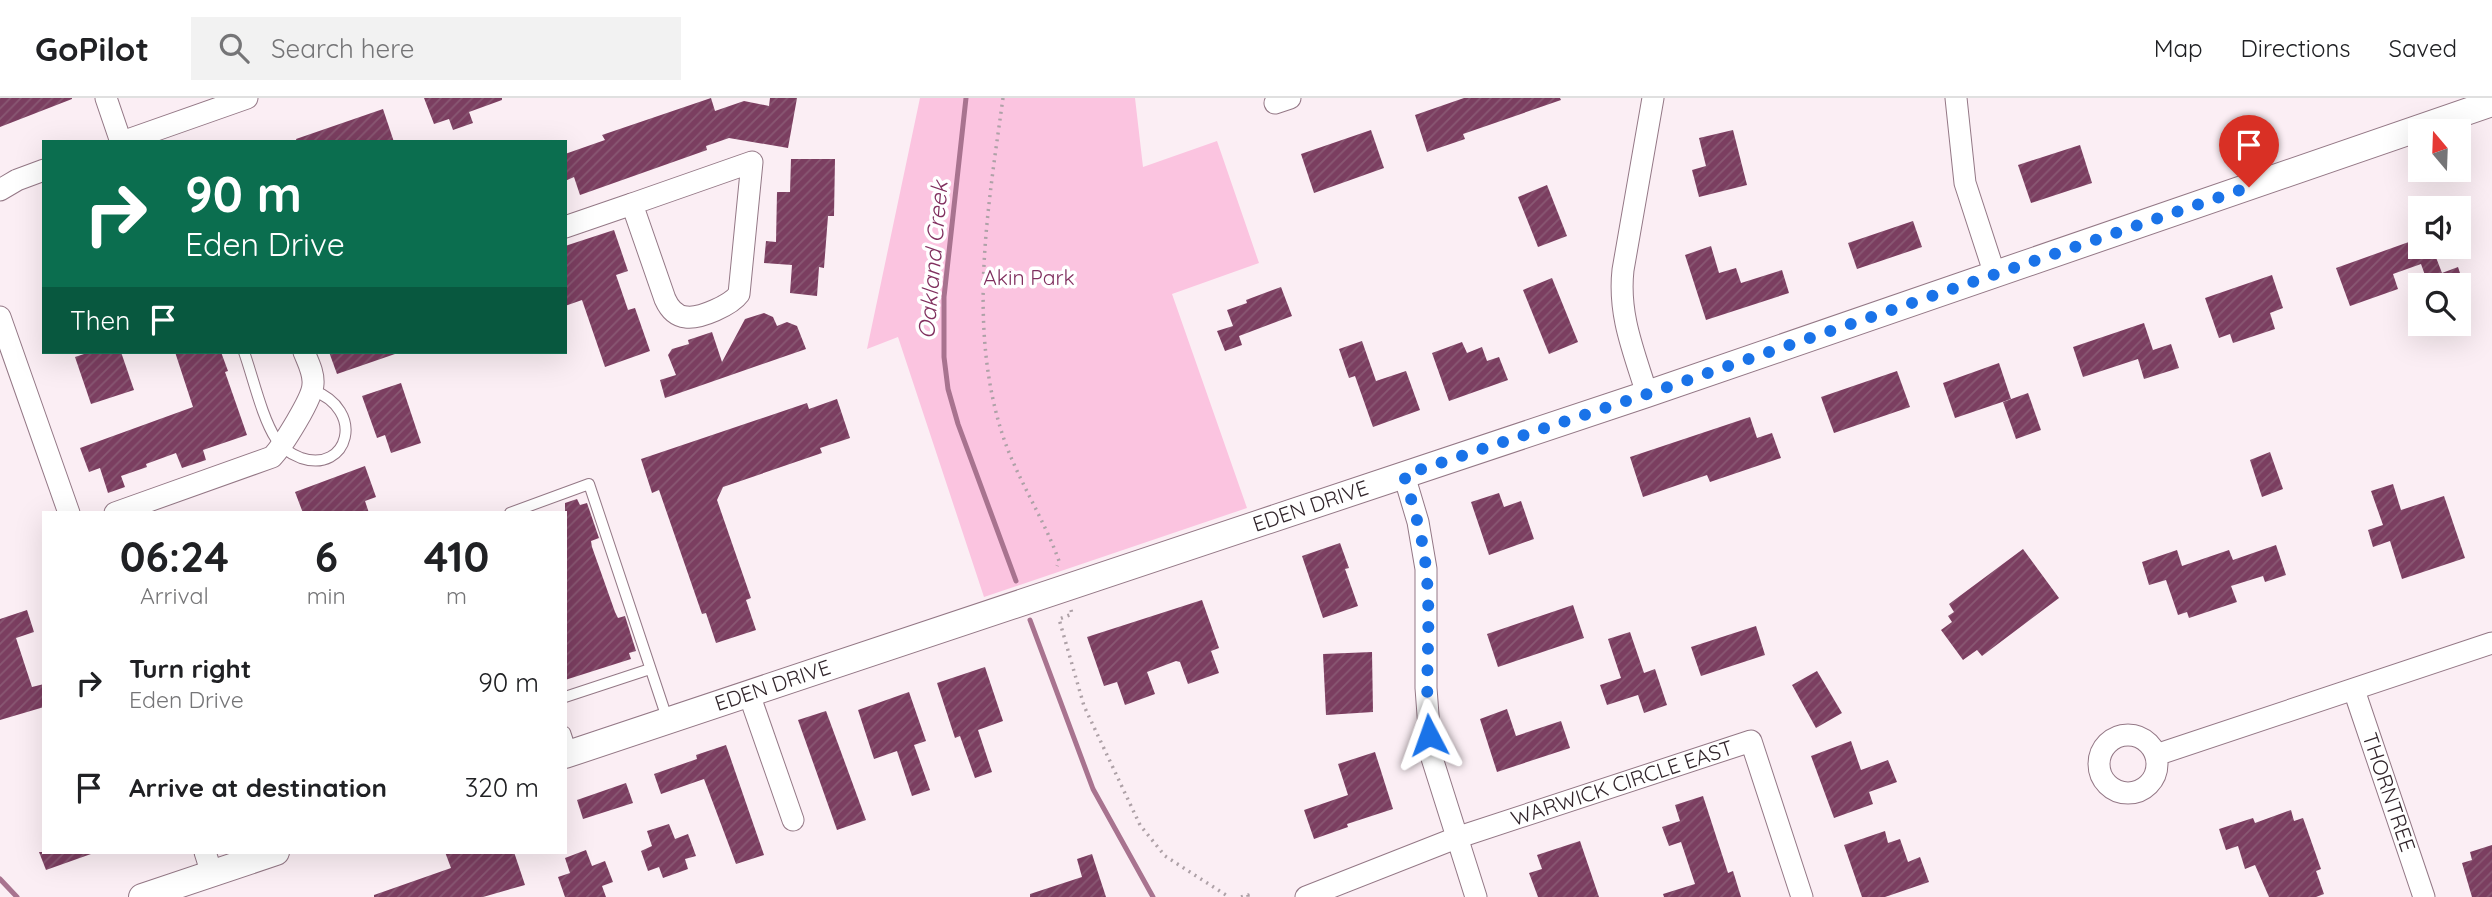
<!DOCTYPE html>
<style>
body{margin:0;font-family:Quicksand,sans-serif;background:#f2f2f2;color:#202124;height:100vh;display:flex;flex-direction:column;font-size:26px;white-space:nowrap}
*{box-sizing:border-box;margin:0}
p{font-size:23px;color:#757577}
.icon{flex:none;width:38px;height:38px;fill:none;stroke:currentColor;stroke-width:2;stroke-linecap:round;stroke-linejoin:round}
.map{position:relative;flex:1;overflow:hidden}
.drawer{position:absolute;left:42px;top:413px;width:525px;height:343px;display:flex;flex-direction:column;background:#fff;border-radius:0px;box-shadow:0 7px 28px #0002}
.drawer>*{flex:none}
.hud{position:absolute;left:42px;top:42px;width:525px;height:214px;border-radius:0px;box-shadow:0 7px 28px #0002;background:#0b6e4f;color:#fff;overflow:hidden}
.needle{width:46px;rotate:341deg}
.tools{position:absolute;left:2408px;top:21px;display:grid;gap:14px}
.tools a{display:grid;place-items:center;width:63px;height:63px;border-radius:0px;background:#fff;box-shadow:0 7px 28px #0002;font-size:35px}
.pin{position:absolute;display:grid;place-items:center;width:60px;height:60px;color:#fff;margin:-72px -30px;border-radius:50% 50% 50% 0;rotate:-45deg;box-shadow:0 0 7px #0007}
.pin .icon{rotate:45deg}
.me{position:absolute;width:77px;margin:-38px;rotate:356deg;stroke-linejoin:round;filter:drop-shadow(0 0 5px #0008)}
.turn{display:flex;align-items:center;gap:24px;height:147px;padding:0 28px;font-size:32px}
.turn .icon{width:91px;height:91px;stroke-width:2.5}
.turn b{display:block;font-size:49px;line-height:60px}
.then{display:flex;align-items:center;height:66px;padding:0 28px;background:#0003;gap:14px;font-size:26px}
.eta{display:flex;justify-content:space-evenly;align-items:center;height:119px;text-align:center}
.eta b{font-size:42px;font-weight:800;line-height:49px}
ul{padding:0;list-style:none}
li{display:flex;align-items:center;gap:21px;height:105px;padding:0 28px}
li div{flex:1}
li b{display:block;font-size:26px}
li em{font-style:normal}
header{display:flex;align-items:center;gap:42px;box-sizing:border-box;height:98px;padding:0 35px;background:#fff;border-bottom:2px solid #e0e0e0}
header strong{font-size:33px}
nav{display:flex;gap:38px;margin-inline-start:auto;font-size:24px}
.search{width:490px;height:63px;background:#f2f2f2;display:flex;align-items:center;gap:18px;box-sizing:border-box;padding:0 24px;border-radius:0px;color:#757577;font-size:26px}
.map>svg:first-child{display:block}
</style>
<header>
<strong>GoPilot</strong>
<div class="search"><svg class="icon" aria-label="search" viewBox="0 0 24 24"><circle cx="10" cy="10" r="6"/><path d="M15 15l6 6"/></svg>Search here</div>
<nav><a>Map</a><a>Directions</a><a>Saved</a></nav>
</header>
<div class="map">
<svg width="2492" height="799" viewBox="0 0 2492 799">
<defs>
<pattern id="building-hatch" width="6" height="6" patternUnits="userSpaceOnUse" patternTransform="scale(1.75)"><rect width="6" height="6" fill="#7b3e60"/><path d="M-1 1l2-2M0 6l6-6M5 7l2-2" fill="none" stroke="#895873"/></pattern>
</defs>
<rect width="100%" height="100%" fill="#fbeef4"/>
<!-- park -->
<path fill="#fbc4e0" d="M920,0h215l8,69 74,-26 42,122 -87,31 75,214 -263,89 -86,-260 -31,12z"/>
<g fill="none" stroke-linecap="round" stroke-linejoin="round">
<!-- stream -->
<g stroke="#a8738f" stroke-width="5">
<path d="M966,0l-22,199v60l4,32 10,35 58,157"/>
<path d="M1030,522l63,169 60,108"/>
<path d="M0,781l17,18"/>
</g>
</g>
<!-- building -->
<g fill="url(#building-hatch)">
<path d="M0,0h72v1l-72,28z"/>
<path d="M424,0h78v2l-33,12 4,11 -20,7 -4,-11 -15,5z"/>
<path d="M711,0l4,13 29,-10 25,5 1,-8h27l-9,50 -59,-10 -23,8 1,4 -127,45 -6,-18 -9,4v-27l40,-14 -3,-5z"/>
<path d="M1464,0h96l1,2 -98,34 2,5 -38,13 -12,-37z"/>
<path d="M383,11l11,33h-97l-1,-3z"/>
<path d="M1371,32l13,38 -70,25 -13,-39z"/>
<path d="M1733,32l14,55 -48,12 -7,-27 14,-4 -7,-28z"/>
<path d="M2080,47l12,38 -61,20 -13,-38z"/>
<path d="M791,61h44l-1,57h-6l-4,52 -5,-1 -2,29 -27,-3 2,-28 -28,-2 2,-22 10,1 1,-50h13z"/>
<path d="M1547,87l20,51 -29,11 -20,-50z"/>
<path d="M1913,123l9,26 -65,22 -9,-26z"/>
<path d="M614,132l14,41 -12,4 12,35 7,-2 15,43 -45,16 -23,-67 -17,6v-60z"/>
<path d="M2420,140v9h12l10,26 16,-6 6,18h-50l-1,-2 13,-5 -5,-14 -28,10 5,15 -48,17 -14,-38z"/>
<path d="M1711,148l8,27 17,-5 5,15 41,-13 7,23 -83,27 -21,-65z"/>
<path d="M2272,177l11,33 -13,5 5,16 -42,14 -3,-9 -11,4 -14,-40z"/>
<path d="M1552,180l26,64 -29,12 -26,-64z"/>
<path d="M1281,189l11,29 -53,20 3,9 -17,6 -8,-20 16,-5 -6,-16 20,-7 -1,-3z"/>
<path d="M764,215l9,4 4,9 10,-4 10,4 9,23 -141,49 -5,-18 16,-5 -8,-20 4,-6 17,-5 -1,-4 24,-8 10,30 23,-43z"/>
<path d="M2144,225l9,27 18,-6 8,24 -35,11 -6,-20 -55,18 -10,-30z"/>
<path d="M1362,243l14,40 30,-10 14,39 -47,17 -18,-51 -6,2 -10,-29z"/>
<path d="M1462,244l5,11 15,-6 5,14 12,-4 9,23 -59,21 -17,-48z"/>
<path d="M90,254h31l13,38 -43,14 -16,-47z"/>
<path d="M175,254h46l7,19 -3,1 22,63 -44,15 3,10 -24,8 -6,-15 -30,11 1,3 -26,9 4,11 -17,6 -8,-25 -11,4 -9,-24 113,-41z"/>
<path d="M329,254h66v2l-58,20z"/>
<path d="M1999,265l12,36 -56,19 -12,-35z"/>
<path d="M1897,273l13,36 -76,26 -13,-36z"/>
<path d="M401,285l20,60 -30,10 -6,-18 -8,3 -15,-42z"/>
<path d="M2028,295l13,37 -25,9 -13,-37z"/>
<path d="M837,301l13,39 -30,10 2,5 -99,34 -6,13 34,98 -5,2 10,30 -40,13 -10,-30 -4,1 -43,-124 -7,3 -11,-34 166,-56 2,6z"/>
<path d="M1750,319l7,21 15,-5 9,25 -71,24 -3,-7 -64,22 -13,-40z"/>
<path d="M2270,354l13,37 -21,8 -12,-37z"/>
<path d="M365,368l11,31 -11,4 4,12h-66l-8,-21z"/>
<path d="M2393,386l8,26 43,-14 21,62 -63,21 -12,-38 -17,6 -5,-17 15,-5 -12,-34z"/>
<path d="M1499,395l5,14 17,-6 13,38 -45,16 -18,-53z"/>
<path d="M577,401l3,6 7,-2 12,35 -8,3 1,6 23,65 3,6 7,-2 11,35 -7,2 2,6 -66,21v-177z"/>
<path d="M1340,445l9,25 -4,1 13,37 -35,12 -21,-62z"/>
<path d="M2276,447l10,30 -21,7 -2,-6 -32,10 6,16 -48,16 -2,-6 -9,3 -12,-35 -17,5 -7,-23 35,-12 5,16 47,-16 4,10z"/>
<path d="M2023,451l36,49 -77,58 -5,-6 -14,10 -22,-30 11,-8 -4,-6 6,-4 -5,-8z"/>
<path d="M1202,502l17,48 -8,3 8,22 -31,11 -8,-22 -4,-1 -29,11 8,22 -30,11 -8,-23 -13,4 -17,-49z"/>
<path d="M1573,507l11,33 -86,29 -11,-33z"/>
<path d="M27,512l7,22 -18,6 16,49 12,-3v23l-44,13v-101z"/>
<path d="M1756,528l9,29 -64,21 -10,-29z"/>
<path d="M1630,534l14,41 11,-4 12,36 -23,8 -6,-18 -31,10 -7,-20 21,-7 -13,-39z"/>
<path d="M1372,554l1,60 -47,3 -3,-61z"/>
<path d="M985,569l18,54 -25,9 14,42 -17,6 -15,-42 -5,2 -18,-55z"/>
<path d="M1817,573l25,42 -26,15 -24,-43z"/>
<path d="M909,594l17,49 -12,4 16,45 -18,6 -15,-45 -23,8 -16,-49z"/>
<path d="M1507,611l9,27 45,-15 9,27 -73,24 -17,-53z"/>
<path d="M826,613l40,109 -29,10 -39,-110z"/>
<path d="M1851,643l10,29 27,-10 9,22 -28,10 4,12 -39,14 -23,-62z"/>
<path d="M726,647l38,110 -28,9 -32,-85 -43,15 -7,-20 43,-15 -1,-4z"/>
<path d="M1375,654l18,57 -46,15 1,3 -34,12 -10,-29 44,-15 -10,-31z"/>
<path d="M626,685l7,20 -50,16 -6,-19z"/>
<path d="M1703,698l25,77 5,-2 8,26h-77l-1,-3 32,-10 -14,-42 -12,4 -7,-19 18,-6 -5,-16z"/>
<path d="M2291,712l3,11 9,-3 18,51 -5,2 8,23 -8,3h-47l-14,-32 -10,4 -7,-23 -12,4 -7,-21 34,-11 2,5z"/>
<path d="M669,726l6,15 13,-5 8,22 -11,3 3,10 -25,9 -4,-11 -11,4 -7,-20 11,-5 -5,-15z"/>
<path d="M1885,733l3,12 12,-4 8,23 12,-5 9,25 -44,15h-23l-18,-52z"/>
<path d="M1580,743l19,56h-61l-9,-24 13,-4 -5,-14z"/>
<path d="M2492,747v52h-20l-10,-34 10,-3 -2,-8z"/>
<path d="M586,752l6,16 13,-5 8,21 -11,4 4,11h-41l-7,-20 12,-4 -5,-15z"/>
<path d="M39,754h52v2l-45,16z"/>
<path d="M445,754h69l11,33 -42,12h-109v-2l77,-27z"/>
<path d="M1092,756l14,43h-76v-3l52,-17 -5,-18z"/>
</g>
<g fill="none" stroke-linecap="round" stroke-linejoin="round">
<defs>
<g id="service">
<path d="M244,254c9,25 18,66 32,87 5,9 15,15 25,19 47,16 66,-48 11,-68"/>
<path d="M510,415l79,-29 79,237"/>
<path d="M565,599l85,-28"/>
<path d="M565,634l7,21"/>
</g>
<g id="minor">
<path d="M106,0l15,44"/>
<path d="M1956,0l9,85 30,92"/>
<path d="M1275,5l15,-5"/>
<path d="M122,44l125,-44"/>
<path d="M752,64l-13,132c-8,11 -39,25 -53,23 -11,-1 -17,-9 -21,-18l-33,-95z"/>
<path d="M0,92l17,-10 27,-10"/>
<path d="M565,129l67,-23"/>
<path d="M0,219l69,196"/>
<path d="M1647,296c-13,-42 -29,-79 -24,-124l30,-172"/>
<path d="M1404,377l14,47 8,47v119l5,67 45,142"/>
<path d="M115,415l157,-56c10,-10 41,-59 41,-73 1,-11 -5,-22 -9,-32"/>
<path id="s1" d="M2354,592l70,207"/>
<path d="M749,596l44,126"/>
<circle cx="2128" cy="666" r="29"/>
<path d="M2156,657l336,-112"/>
<path d="M205,754l7,22"/>
<path id="s2" d="M1306,799l150,-59 295,-97 51,156"/>
</g>
<g id="tertiary">
<path id="s3" d="M565,657l1082,-361 845,-291"/>
<path d="M142,799l134,-45"/>
</g>
</defs>
<!-- service casing -->
<use href="#service" stroke="#947886" stroke-width="12"/>
<!-- minor casing -->
<use href="#minor" stroke="#947886" stroke-width="23"/>
<!-- tertiary casing -->
<use href="#tertiary" stroke="#947886" stroke-width="28"/>
<!-- path -->
<g stroke="#aea1a7" stroke-width="3.5" stroke-dasharray="2 5" stroke-linecap="butt">
<path d="M1003,0c-15,109 -35,225 -2,332 14,46 42,86 58,131l-2,5"/>
<path d="M1071,512l1,4 -13,5 25,87 56,119 25,31 64,41"/>
<path d="M1241,799l7,-2v2"/>
</g>
<!-- service -->
<use href="#service" stroke="#fff" stroke-width="10"/>
<!-- minor -->
<use href="#minor" stroke="#fff" stroke-width="21"/>
<!-- tertiary -->
<use href="#tertiary" stroke="#fff" stroke-width="26"/>
</g>
<g fill="none" stroke-linecap="round" stroke-linejoin="round">
<!-- route -->
<path stroke="#1a73e8" stroke-width="12" stroke-dasharray="0 21.6" d="M1429,637c-5,-55 3,-111 -3,-166 -3,-33 -13,-63 -22,-94l243,-81 602,-207"/>
</g>
<g text-anchor="middle" stroke-width="7" stroke-linejoin="round" paint-order="stroke">
<!-- park labels -->
<g font-size="21" fill="#7f2e5e" stroke="#fff">
<text x="1029" y="187">Akin Park</text>
</g>
<!-- street labels -->
<g font-size="21" fill="#31252b" stroke="#fff">
<text dy="7" stroke="none"><textPath href="#s3" startOffset="786">EDEN DRIVE</textPath></text>
<text dy="7" stroke="none"><textPath href="#s3" startOffset="219">EDEN DRIVE</textPath></text>
<text dy="7" stroke="none"><textPath href="#s2" startOffset="336">WARWICK CIRCLE EAST</textPath></text>
<text dy="7" stroke="none"><textPath href="#s1" startOffset="108">THORNTREE</textPath></text>
</g>
<!-- water labels -->
<g font-size="23" font-style="italic" fill="#81305f" stroke="#fff">
<text transform="translate(933 162) rotate(-85)" y="8">Oakland Creek</text>
</g>
</g>
</svg>
<div class="tools">
<a><svg class="needle" viewBox="-14 -14 28 28"><path d="M0-13l5 13h-10z" fill="#e53935"/><path d="M0 13l5-13h-10z" fill="#757577"/></svg></a>
<a><svg class="icon" aria-label="sound" viewBox="0 0 24 24"><path d="M4 9h4l5-4v14l-5-4H4zM17 9q2 3 0 6"/></svg></a>
<a><svg class="icon" aria-label="search" viewBox="0 0 24 24"><circle cx="10" cy="10" r="6"/><path d="M15 15l6 6"/></svg></a>
</div>
<div class="pin" style="left:2249px;top:89px;background:#d93025"><svg class="icon" aria-label="arrive" viewBox="0 0 24 24"><path d="M6 21V4h12l-3 4 3 4H6"/></svg></div>
<svg class="me" style="left:1429px;top:637px" viewBox="-20 -20 40 40"><path d="M0-17L14 15 0 8-14 15z" fill="#1a73e8" stroke="#fff" stroke-width="4"/></svg>
<div class="hud">
<div class="turn"><svg class="icon" aria-label="right" viewBox="0 0 24 24"><path d="M7 20v-9h11M14 6l5 5-5 5"/></svg><div><b>90 m</b>Eden Drive</div></div>
<div class="then">Then<svg class="icon" aria-label="arrive" viewBox="0 0 24 24"><path d="M6 21V4h12l-3 4 3 4H6"/></svg></div>
</div>
<section class="drawer">
<div class="eta">
<div><b>06:24</b><p>Arrival</p></div>
<div><b>6</b><p>min</p></div>
<div><b>410</b><p>m</p></div>
</div>
<ul>
<li><svg class="icon" aria-label="right" viewBox="0 0 24 24"><path d="M7 20v-9h11M14 6l5 5-5 5"/></svg><div><b>Turn right</b><p>Eden Drive</p></div><em>90 m</em></li>
<li><svg class="icon" aria-label="arrive" viewBox="0 0 24 24"><path d="M6 21V4h12l-3 4 3 4H6"/></svg><div><b>Arrive at destination</b></div><em>320 m</em></li>
</ul>
</section>
</div>
